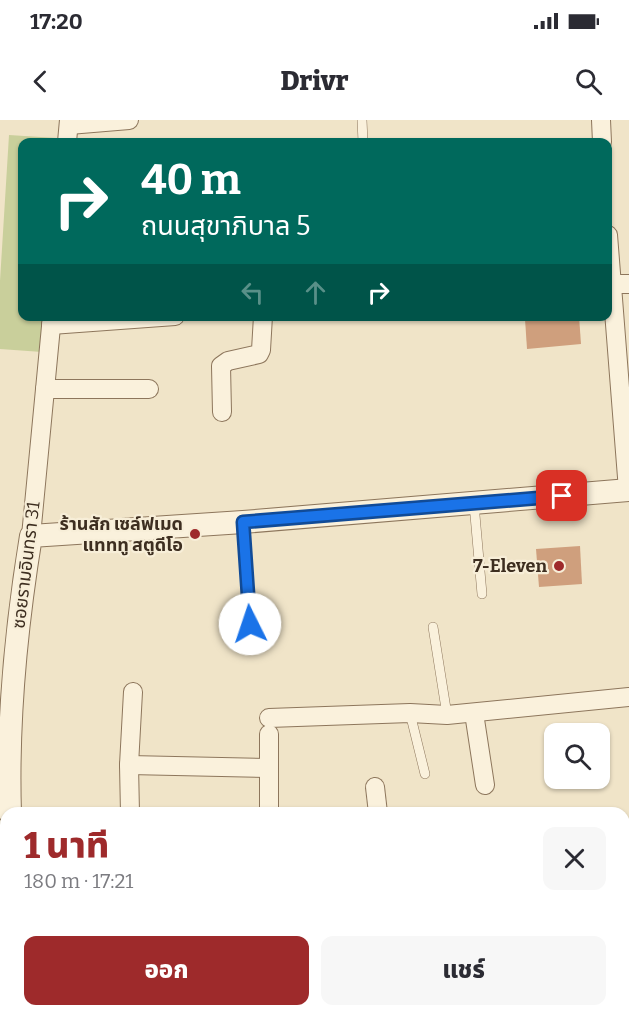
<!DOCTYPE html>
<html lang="th">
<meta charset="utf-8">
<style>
body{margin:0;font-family:Bitter,"Noto Sans Thai",serif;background:#f7f7f7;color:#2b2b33;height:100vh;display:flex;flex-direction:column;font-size:22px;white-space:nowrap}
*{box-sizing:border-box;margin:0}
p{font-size:20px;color:#7c7c81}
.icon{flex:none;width:33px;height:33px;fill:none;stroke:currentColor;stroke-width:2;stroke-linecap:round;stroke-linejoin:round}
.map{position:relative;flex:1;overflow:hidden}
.panel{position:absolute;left:0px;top:687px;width:630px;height:210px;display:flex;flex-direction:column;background:#fff;border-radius:18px 18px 0 0;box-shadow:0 2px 4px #0004}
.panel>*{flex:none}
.banner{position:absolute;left:18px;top:18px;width:594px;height:183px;border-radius:12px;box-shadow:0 2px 4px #0004;background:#00695c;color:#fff;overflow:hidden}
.buttons{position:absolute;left:544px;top:603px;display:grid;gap:12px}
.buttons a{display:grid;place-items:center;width:66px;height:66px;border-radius:12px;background:#fff;box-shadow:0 2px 4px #0004;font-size:30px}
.pin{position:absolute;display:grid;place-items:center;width:51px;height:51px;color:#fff;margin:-26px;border-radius:12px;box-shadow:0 3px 9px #0006}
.me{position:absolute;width:66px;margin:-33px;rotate:356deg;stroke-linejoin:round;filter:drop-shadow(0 0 4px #0008)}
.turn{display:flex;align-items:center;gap:21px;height:126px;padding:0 24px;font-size:27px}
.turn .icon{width:78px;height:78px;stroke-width:2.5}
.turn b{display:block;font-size:42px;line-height:51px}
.lanes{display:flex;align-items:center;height:57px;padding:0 24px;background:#0003;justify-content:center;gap:30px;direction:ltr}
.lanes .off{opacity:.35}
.round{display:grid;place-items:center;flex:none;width:63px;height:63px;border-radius:12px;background:#f7f7f7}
.summary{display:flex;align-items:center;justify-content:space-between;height:102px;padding:0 24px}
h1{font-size:36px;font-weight:800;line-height:45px;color:#9e2a2b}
.primary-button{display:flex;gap:12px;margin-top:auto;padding:12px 24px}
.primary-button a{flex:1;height:69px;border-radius:12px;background:#9e2a2b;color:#fff;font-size:24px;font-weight:800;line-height:69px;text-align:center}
.primary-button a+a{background:#f7f7f7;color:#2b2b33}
.status{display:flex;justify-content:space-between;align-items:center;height:42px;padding:0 30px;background:#fff;direction:ltr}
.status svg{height:16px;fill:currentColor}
header{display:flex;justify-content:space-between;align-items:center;height:78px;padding:0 24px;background:#fff;font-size:27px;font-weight:800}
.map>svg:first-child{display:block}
</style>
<div class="status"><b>17:20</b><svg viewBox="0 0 49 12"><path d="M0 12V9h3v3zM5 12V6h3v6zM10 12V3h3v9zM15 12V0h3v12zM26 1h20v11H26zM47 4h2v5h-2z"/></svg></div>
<header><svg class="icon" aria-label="back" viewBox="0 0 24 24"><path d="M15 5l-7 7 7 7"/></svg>Drivr<svg class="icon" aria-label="search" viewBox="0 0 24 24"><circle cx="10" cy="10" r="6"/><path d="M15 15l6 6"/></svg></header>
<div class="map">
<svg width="629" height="897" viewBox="0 0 629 897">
<rect width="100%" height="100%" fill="#f0e4c8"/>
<!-- green -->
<path fill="#c9cf9b" d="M9,15l47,3 -1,4h-33v174l23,1 -3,35 -42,-3v-68z"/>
<!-- building -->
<g fill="#cf9f7d">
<path d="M552,196h27l2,28 -54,5 -2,-30z"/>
<path d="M580,426l2,38 -43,3 -3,-38z"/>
</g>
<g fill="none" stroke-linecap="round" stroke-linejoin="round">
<defs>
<g id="service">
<path d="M362,0l1,22"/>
<path d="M474,384l8,90"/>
<path d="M243,402l7,102"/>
<path d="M433,507l14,88"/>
<path d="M410,593l15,61"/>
<path d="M624,790h5"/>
</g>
<g id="minor">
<path d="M601,0l1,22"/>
<path d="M69,5l60,-5"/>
<path d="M67,22l2,-22"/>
<path d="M608,115l20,255"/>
<path d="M608,164h21"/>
<path d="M51,205l124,-9"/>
<path d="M45,269h104"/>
<path d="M222,292l-1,-46 7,-5 31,-7 2,-4 2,-34"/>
<path d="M31,416l21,-220"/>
<path d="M474,593l11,72"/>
<path d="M269,598l141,-5 37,2 182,-18"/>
<path d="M269,614v79"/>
<path d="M129,645l140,3"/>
<path d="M375,667l3,26"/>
<path d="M130,693l-1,-48 4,-73"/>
<path d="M624,869h5"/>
<path d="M141,891v6"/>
<path d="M276,891v6"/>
<path d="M396,891l1,6"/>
<path d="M461,891l1,6"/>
</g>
<g id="tertiary">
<path d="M10,693c-3,-93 6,-185 21,-277l212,-14 386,-32"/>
<path d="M20,891l1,6"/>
</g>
</defs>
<!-- service casing -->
<use href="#service" stroke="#8d765c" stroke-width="10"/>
<!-- minor casing -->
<use href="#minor" stroke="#8d765c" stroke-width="20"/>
<!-- tertiary casing -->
<use href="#tertiary" stroke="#8d765c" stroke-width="24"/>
<!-- service -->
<use href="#service" stroke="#faf1dc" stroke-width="9"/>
<!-- minor -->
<use href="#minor" stroke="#faf1dc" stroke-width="18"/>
<!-- tertiary -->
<use href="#tertiary" stroke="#faf1dc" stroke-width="22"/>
</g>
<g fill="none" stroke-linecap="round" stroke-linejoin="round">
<defs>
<path id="route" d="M250,504l-7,-102 319,-26"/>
</defs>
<!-- route casing -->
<use href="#route" stroke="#114b97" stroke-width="15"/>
<!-- route -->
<use href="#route" stroke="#1a73e8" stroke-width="10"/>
</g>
<!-- markers -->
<g fill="#9e2a2b" stroke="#f7eed8" stroke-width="2">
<circle cx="195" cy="414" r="6"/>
<circle cx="559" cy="446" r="6"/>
</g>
<g text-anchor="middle" stroke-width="4.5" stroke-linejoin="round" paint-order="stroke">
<!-- poi labels -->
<g font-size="18" font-weight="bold" fill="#3d2e20" stroke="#f7eed8" text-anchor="end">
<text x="183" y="410">ร้านสัก เซล์ฟเมด<tspan x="183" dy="21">แทททู สตูดีโอ</tspan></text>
<text x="547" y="452">7-Eleven</text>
</g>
<!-- street labels -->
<g font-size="18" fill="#3d2e20" stroke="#f7eed8">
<text transform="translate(26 445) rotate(-83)" y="6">ซอยรามอินทรา 31</text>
</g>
</g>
</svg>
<div class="buttons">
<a><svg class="icon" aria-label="search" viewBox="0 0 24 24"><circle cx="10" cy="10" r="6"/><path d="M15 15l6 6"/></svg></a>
</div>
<div class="pin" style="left:562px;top:376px;background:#d93025"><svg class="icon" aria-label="arrive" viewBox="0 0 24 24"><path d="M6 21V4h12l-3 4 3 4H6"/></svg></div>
<svg class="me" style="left:250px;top:504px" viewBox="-20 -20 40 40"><circle r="19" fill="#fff"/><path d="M0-13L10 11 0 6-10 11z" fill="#1a73e8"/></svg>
<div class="banner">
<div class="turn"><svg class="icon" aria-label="right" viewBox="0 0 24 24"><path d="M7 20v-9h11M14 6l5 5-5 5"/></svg><div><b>40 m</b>ถนนสุขาภิบาล 5</div></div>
<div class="lanes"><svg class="icon off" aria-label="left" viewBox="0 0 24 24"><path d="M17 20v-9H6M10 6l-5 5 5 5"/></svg><svg class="icon off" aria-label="ahead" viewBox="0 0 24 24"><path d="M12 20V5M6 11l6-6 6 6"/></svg><svg class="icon" aria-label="right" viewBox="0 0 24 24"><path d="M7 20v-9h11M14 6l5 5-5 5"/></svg></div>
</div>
<section class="panel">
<div class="summary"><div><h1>1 นาที</h1><p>180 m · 17:21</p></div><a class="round"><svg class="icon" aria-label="close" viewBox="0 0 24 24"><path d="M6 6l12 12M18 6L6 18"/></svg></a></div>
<div class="primary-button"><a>ออก</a><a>แชร์</a></div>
</section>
</div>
